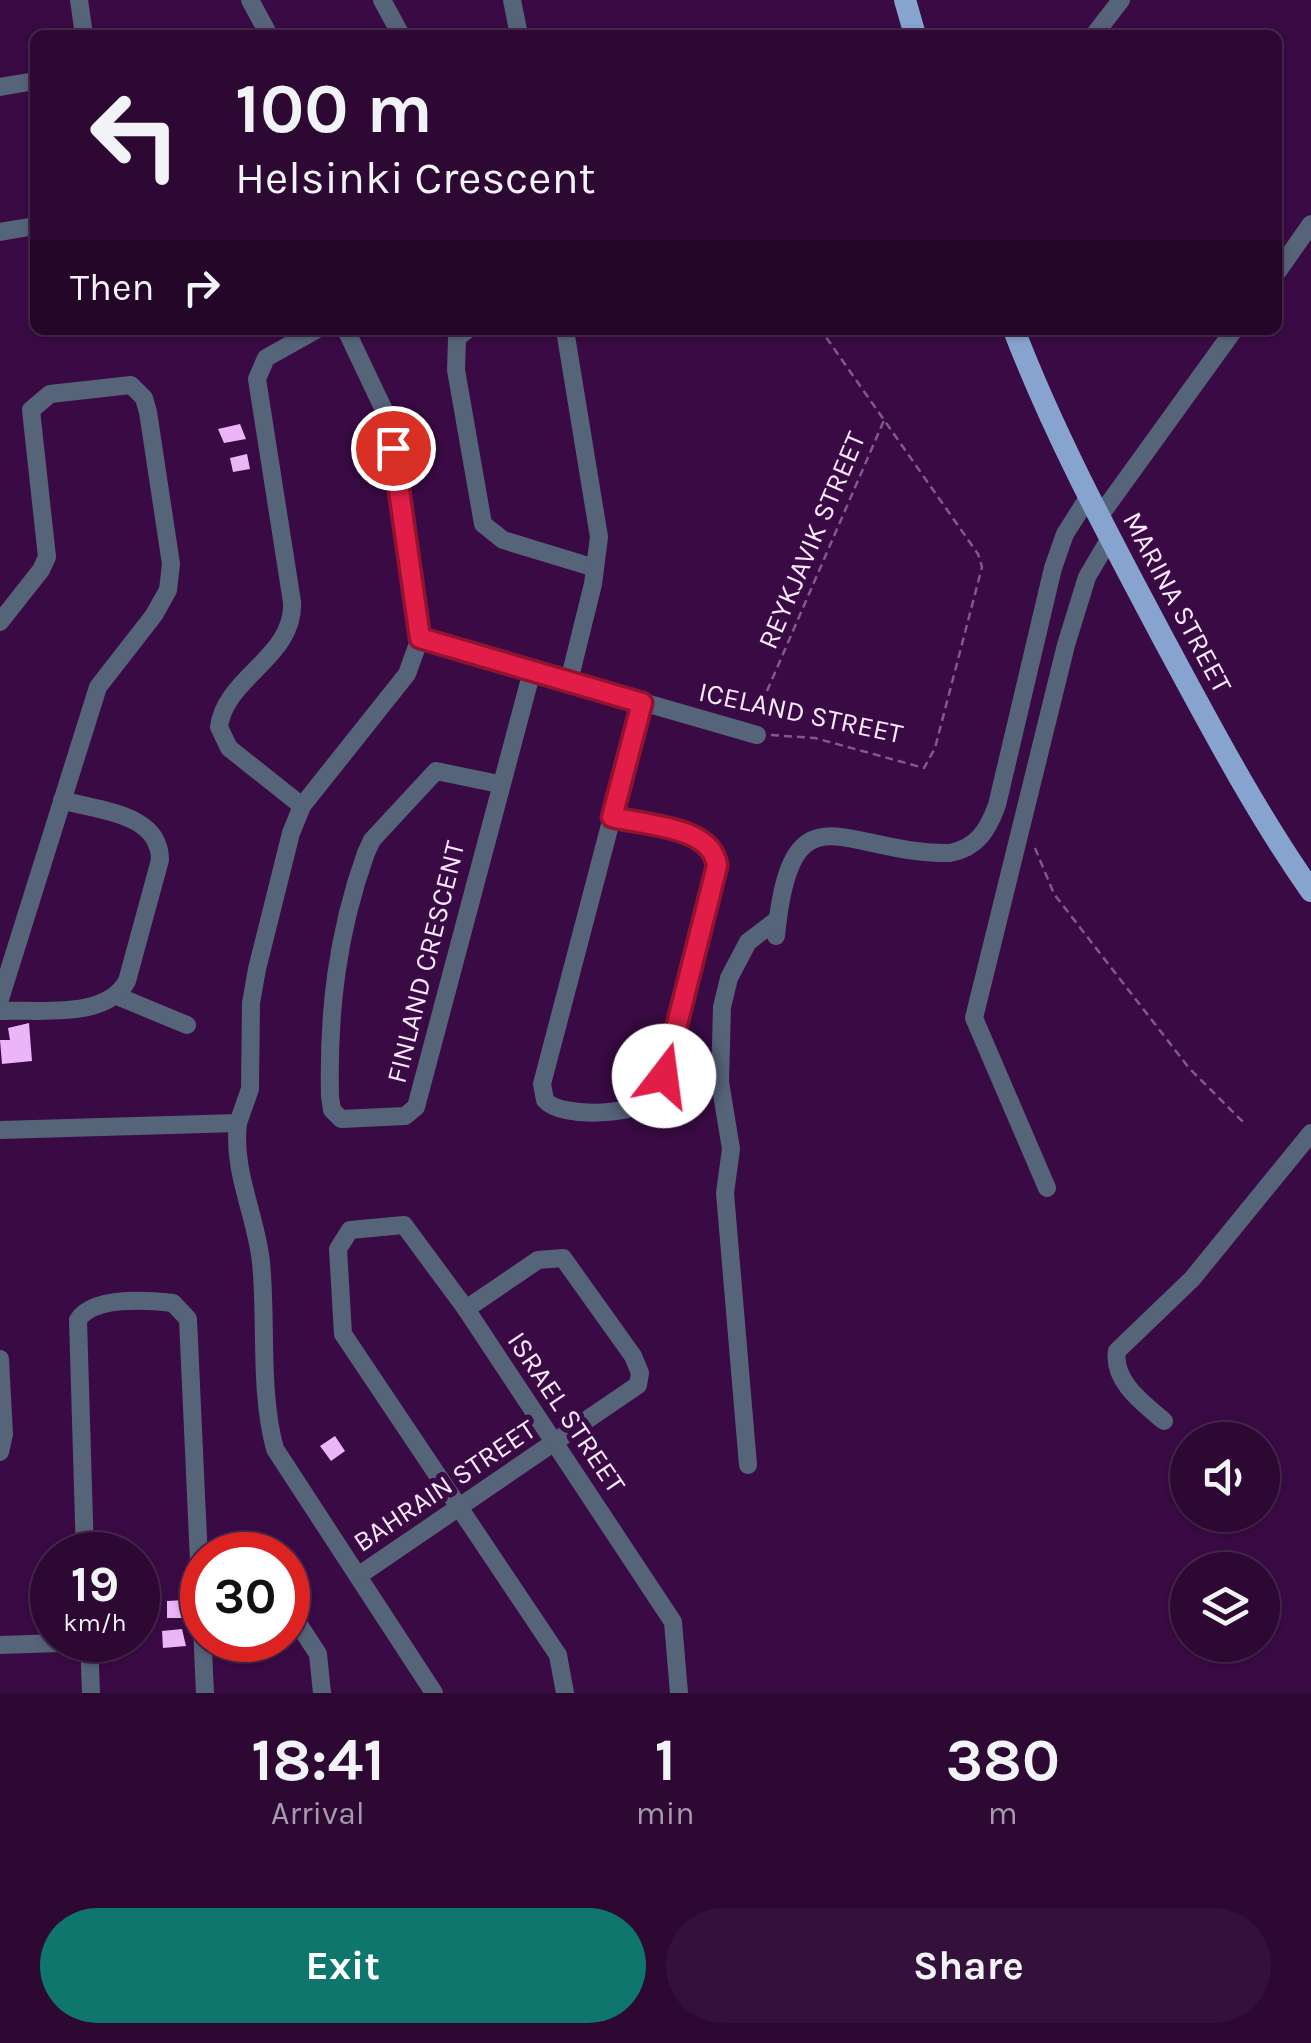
<!DOCTYPE html>
<style>
body{margin:0;font-family:Karla,sans-serif;background:#34113b;color:#f1f3f6;height:100vh;display:flex;flex-direction:column;font-size:38px;white-space:nowrap}
*{box-sizing:border-box;margin:0}
p{font-size:32px;color:#a69aac}
.icon{flex:none;width:55px;height:55px;fill:none;stroke:currentColor;stroke-width:2;stroke-linecap:round;stroke-linejoin:round}
.map{position:relative;height:1693px;overflow:hidden}
.side{display:flex;flex-direction:column;background:#2c0833;flex:1}
.side>*{flex:none}
.guide{position:absolute;left:30px;top:30px;width:1252px;height:305px;border-radius:15px;box-shadow:0 2px 8px #0004,0 0 0 2px #48294e;background:#2c0833;color:#f1f3f6;overflow:hidden}
.controls{position:absolute;left:1170px;top:1422px;display:grid;gap:20px}
.controls a{display:grid;place-items:center;width:110px;height:110px;border-radius:50%;background:#2c0833;box-shadow:0 2px 8px #0004,0 0 0 2px #48294e;font-size:50px}
.speed{position:absolute;left:30px;top:1532px;display:flex;gap:20px;font-size:50px;font-weight:700;text-align:center}
.speed>*{display:grid;place-content:center;width:130px;height:130px;border-radius:50%;background:#2c0833;box-shadow:0 2px 8px #0004,0 0 0 2px #48294e;line-height:1}
.speed small{font-size:25px;font-weight:400}
.speed .limit{border:15px solid #d22;background:#fff;color:#111}
.pin{position:absolute;display:grid;place-items:center;width:85px;height:85px;color:#fff;margin:-42px;border:5px solid #fff;border-radius:50%;box-shadow:0 2px 10px #0007}
.me{position:absolute;width:110px;margin:-55px;rotate:15deg;stroke-linejoin:round;filter:drop-shadow(0 0 8px #0008)}
.turn{display:flex;align-items:center;gap:35px;height:210px;padding:0 40px;font-size:45px}
.turn .icon{width:130px;height:130px;stroke-width:2.5}
.turn b{display:block;font-size:70px;line-height:85px}
.then{display:flex;align-items:center;height:95px;padding:0 40px;background:#0003;gap:20px;font-size:38px}
.eta{display:flex;justify-content:space-evenly;align-items:center;height:170px;text-align:center}
.eta b{font-size:60px;font-weight:700;line-height:70px}
.action{display:flex;gap:20px;margin-top:auto;padding:20px 40px}
.action a{flex:1;height:115px;border-radius:60px;background:#0f766e;color:#fff;font-size:40px;font-weight:700;line-height:115px;text-align:center}
.action a+a{background:#34113b;color:#f1f3f6}
.map>svg:first-child{display:block}
</style>
<div class="map">
<svg width="1311" height="1693" viewBox="0 0 1311 1693">
<rect width="100%" height="100%" fill="#3a0a44"/>
<!-- building -->
<g fill="#ebb5f7">
<path d="M240,424l6,15 -22,4 -6,-14z"/>
<path d="M247,454l3,15 -17,3 -3,-14z"/>
<path d="M29,1023l3,38 -30,3 -2,-24h10l-2,-12z"/>
<path d="M335,1436l10,15 -14,10 -11,-15z"/>
<path d="M185,1600v18h-18v-17z"/>
<path d="M182,1629l4,17 -23,2 -1,-17z"/>
</g>
<g fill="none" stroke-linecap="round" stroke-linejoin="round">
<!-- path -->
<g stroke="#7f5b87" stroke-width="2.5" stroke-dasharray="8 5" stroke-linecap="butt">
<path d="M760,716l4,-18 121,-280"/>
<path d="M771,735l44,3 109,30 11,-20 47,-181 -4,-13 -157,-224"/>
<path d="M1035,848l19,46 135,174 55,55"/>
</g>
<!-- minor -->
<g stroke="#56647a" stroke-width="18">
<path d="M79,0l5,35"/>
<path d="M250,0l19,35"/>
<path d="M382,0l19,35"/>
<path d="M512,0l7,35"/>
<path d="M1094,35l27,-35"/>
<path d="M0,87l35,-6"/>
<path d="M0,232l35,-6"/>
<path d="M1278,271l33,-47"/>
<path d="M467,330l-10,8 -1,32 27,154 20,16 92,28"/>
<path d="M565,330l34,207 -6,47 -24,97"/>
<path d="M1099,517l135,-187"/>
<path d="M0,622l41,-52 6,-13 -16,-147 19,-16 81,-9 13,13 4,14 23,152 -3,26 -14,25 -56,72 -98,312"/>
<path d="M420,638l337,97"/>
<path d="M499,784l-63,-13 -64,69 -6,13c-29,81 -38,159 -36,244l2,13 9,9 64,-3 11,-9 116,-436"/>
<path d="M302,806l-73,-58 -10,-21c6,-50 76,-70 73,-125l-35,-223 9,-21 50,-28"/>
<path d="M612,817c32,8 101,9 105,49l-59,228c-14,21 -97,26 -113,6l-3,-16 100,-381"/>
<path d="M776,936c15,-157 69,-81 174,-83 27,-5 38,-23 47,-48l56,-237 12,-34 24,-38"/>
<path d="M117,996l70,29"/>
<path d="M0,1011c38,-2 106,9 127,-30l33,-121c0,-47 -61,-49 -98,-60"/>
<path d="M238,1123c-6,48 18,92 23,139 6,61 -2,128 14,187l159,244"/>
<path d="M0,1130l238,-7 12,-34 1,-86 6,-34 34,-136 11,-27 105,-132 13,-36 -36,-228 -38,-80"/>
<path d="M1047,1188l-73,-170 92,-373 21,-68 23,-39"/>
<path d="M0,1359l4,75 -4,18"/>
<path d="M1164,1421c-20,-17 -52,-40 -47,-70l75,-72 119,-146"/>
<path d="M748,1465l-23,-272 6,-44 -11,-67 2,-75 7,-29 19,-36 30,-23"/>
<path d="M85,1555l-7,-235c15,-24 69,-20 95,-17l15,16 17,374"/>
<path d="M358,1576l280,-191 2,-12 -7,-17 -70,-98 -25,2 -72,49"/>
<path d="M288,1608l30,46 4,39"/>
<path d="M89,1640l2,53"/>
<path d="M0,1645l89,-3"/>
<path d="M565,1693l-7,-38 -215,-321 -5,-85 12,-19 54,-5 62,84 207,313 6,71"/>
</g>
<!-- major -->
<g stroke="#87a3d0" stroke-width="22">
<path d="M905,0l10,35"/>
<path d="M1014,330c41,107 96,208 150,310 46,85 91,171 147,251"/>
</g>
</g>
<g fill="none" stroke-linecap="round" stroke-linejoin="round">
<defs>
<path id="route" d="M393,448l27,190 222,65 -30,114c32,8 101,9 105,49l-53,210"/>
</defs>
<!-- route casing -->
<use href="#route" stroke="#92132f" stroke-width="25"/>
<!-- route -->
<use href="#route" stroke="#e11d48" stroke-width="18"/>
</g>
<g text-anchor="middle" stroke-width="10" stroke-linejoin="round" paint-order="stroke">
<!-- street labels -->
<g font-size="28" fill="#f8e8fc" stroke="#3a0a44">
<text transform="translate(811 540) rotate(-67)" y="10">REYKJAVIK STREET</text>
<text transform="translate(1178 602) rotate(62)" y="10">MARINA STREET</text>
<text transform="translate(801 712) rotate(12)" y="10">ICELAND STREET</text>
<text transform="translate(425 962) rotate(-76)" y="10">FINLAND CRESCENT</text>
<text transform="translate(567 1412) rotate(56)" y="10">ISRAEL STREET</text>
<text transform="translate(444 1485) rotate(-34)" y="10">BAHRAIN STREET</text>
</g>
</g>
</svg>
<div class="controls">
<a><svg class="icon" aria-label="sound" viewBox="0 0 24 24"><path d="M4 9h4l5-4v14l-5-4H4zM17 9q2 3 0 6"/></svg></a>
<a><svg class="icon" aria-label="layers" viewBox="0 0 24 24"><path d="M12 4l9 5-9 5-9-5zM3 14l9 5 9-5"/></svg></a>
</div>
<div class="speed"><div>19<small>km/h</small></div><div class="limit">30</div></div>
<div class="pin" style="left:393px;top:448px;background:#d93025"><svg class="icon" aria-label="arrive" viewBox="0 0 24 24"><path d="M6 21V4h12l-3 4 3 4H6"/></svg></div>
<svg class="me" style="left:664px;top:1076px" viewBox="-20 -20 40 40"><circle r="19" fill="#fff"/><path d="M0-13L10 11 0 6-10 11z" fill="#e11d48"/></svg>
<div class="guide">
<div class="turn"><svg class="icon" aria-label="left" viewBox="0 0 24 24"><path d="M17 20v-9H6M10 6l-5 5 5 5"/></svg><div><b>100 m</b>Helsinki Crescent</div></div>
<div class="then">Then<svg class="icon" aria-label="right" viewBox="0 0 24 24"><path d="M7 20v-9h11M14 6l5 5-5 5"/></svg></div>
</div>
</div>
<section class="side">
<div class="eta">
<div><b>18:41</b><p>Arrival</p></div>
<div><b>1</b><p>min</p></div>
<div><b>380</b><p>m</p></div>
</div>
<div class="action"><a>Exit</a><a>Share</a></div>
</section>
